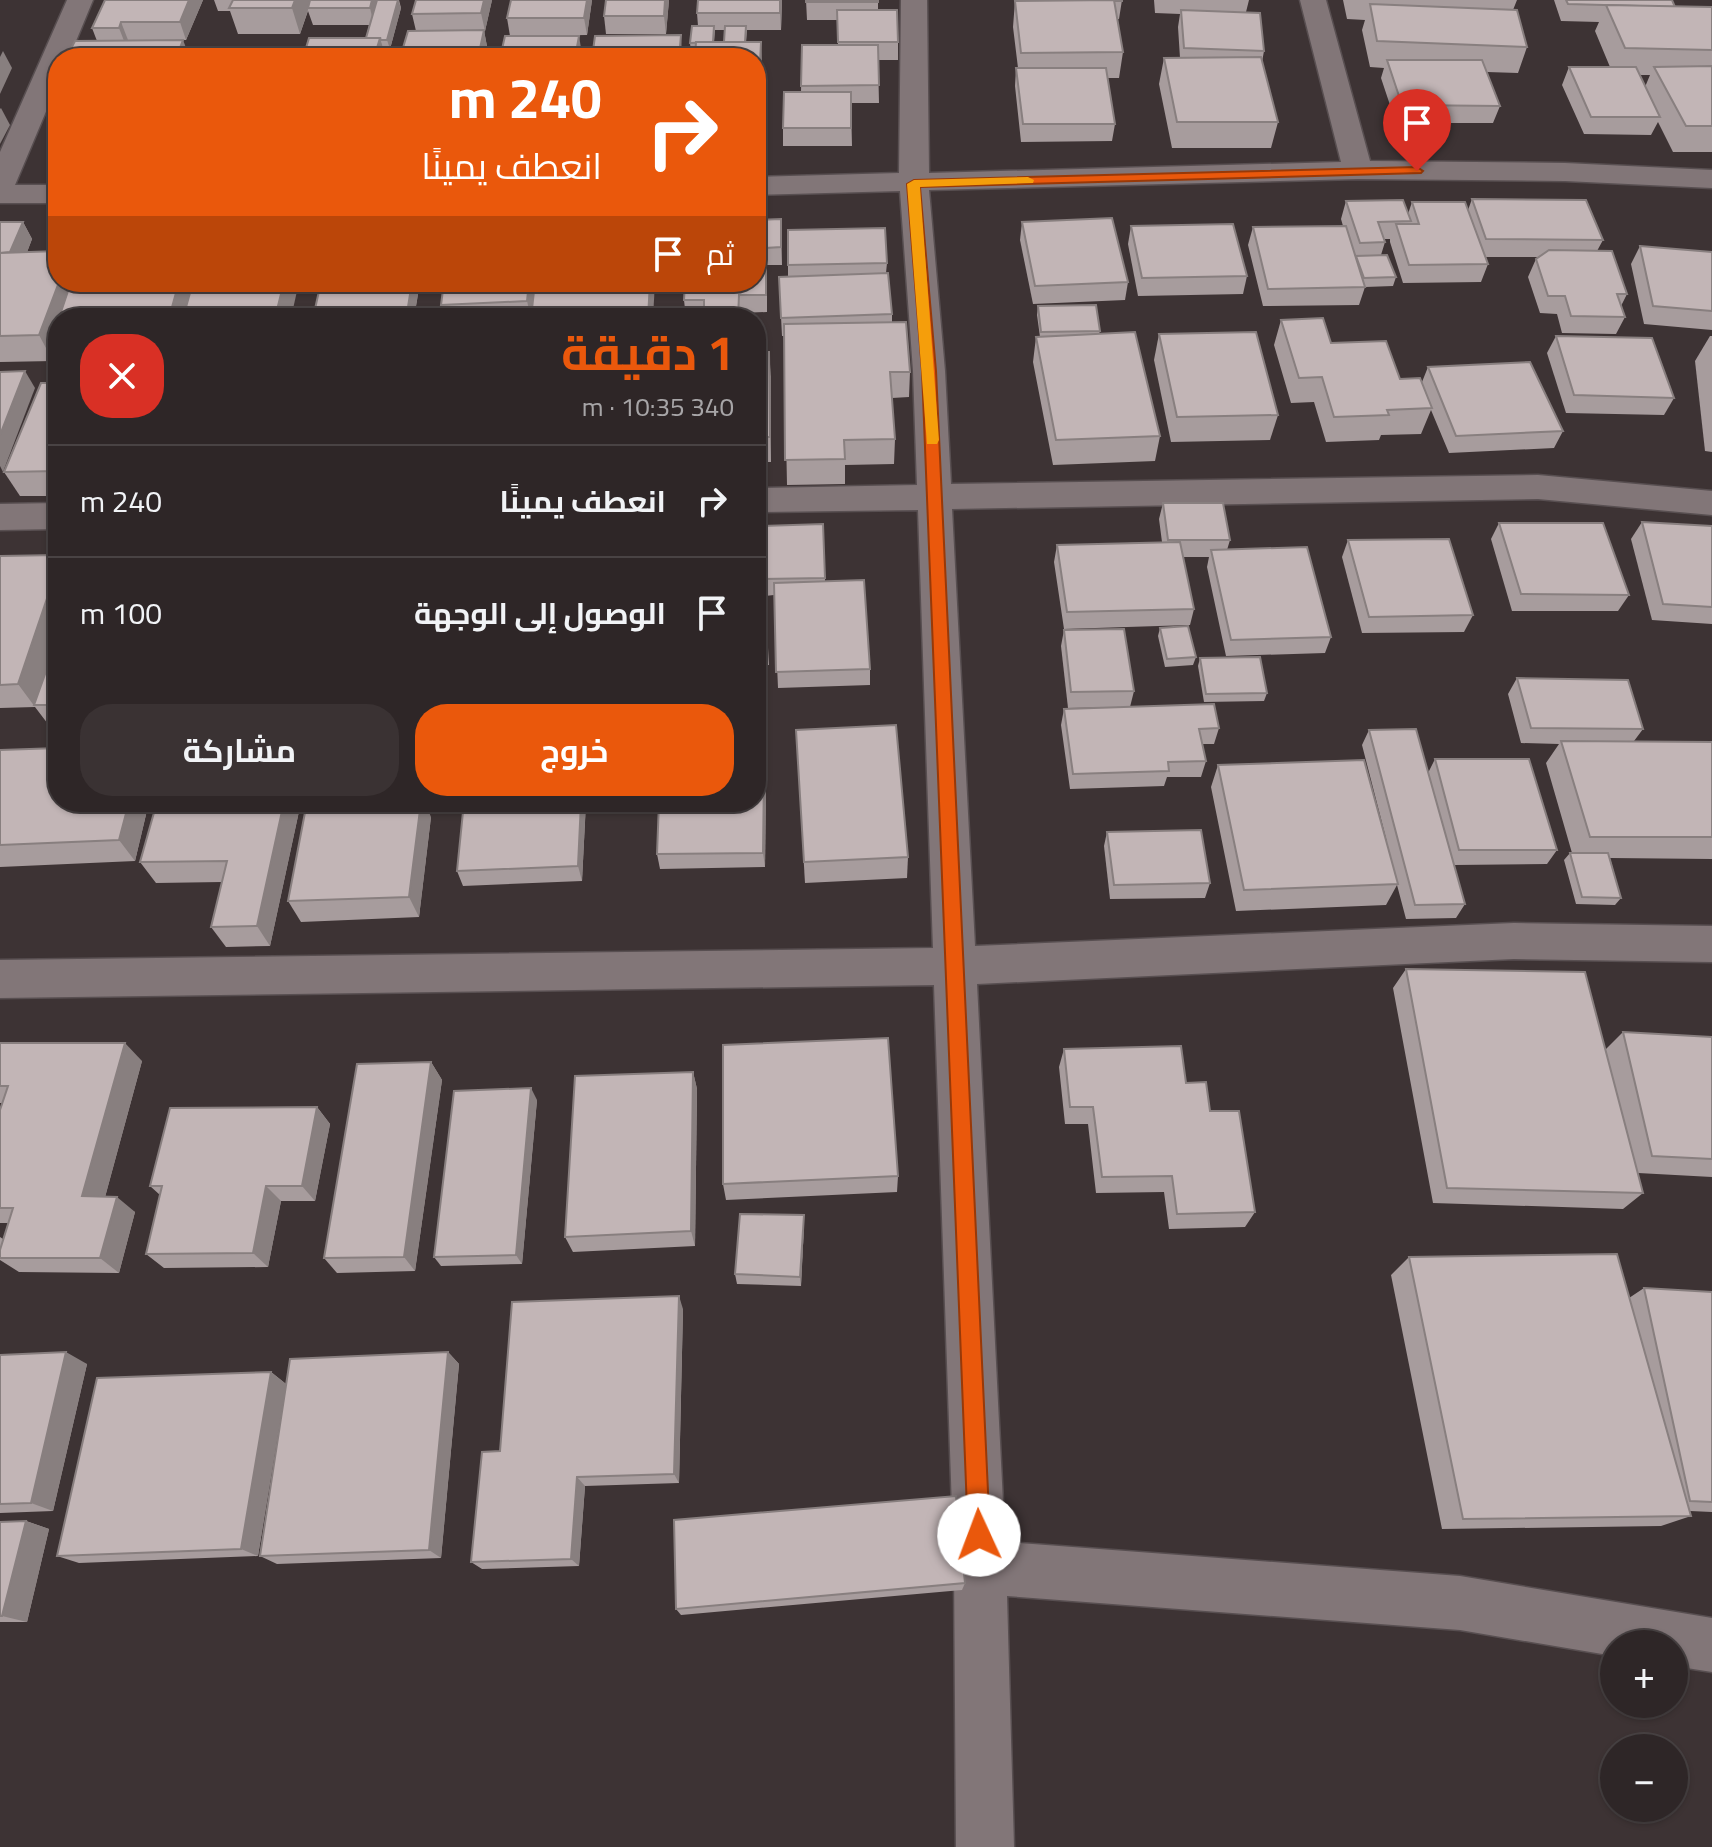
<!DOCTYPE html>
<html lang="ar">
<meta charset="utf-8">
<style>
body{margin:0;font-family:Georgia,Cairo,serif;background:#3a3233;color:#f1f3f6;direction:rtl;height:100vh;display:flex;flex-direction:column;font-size:30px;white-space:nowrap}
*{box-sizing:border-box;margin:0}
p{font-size:26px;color:#a7a5a7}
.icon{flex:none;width:44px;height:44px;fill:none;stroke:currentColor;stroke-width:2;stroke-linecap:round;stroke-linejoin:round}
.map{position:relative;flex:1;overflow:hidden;direction:ltr}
.panel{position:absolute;left:48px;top:308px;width:718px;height:504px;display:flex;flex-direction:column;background:#2e2627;border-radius:32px;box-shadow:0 2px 6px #0004,0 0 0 2px #494344;direction:rtl}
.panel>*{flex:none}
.top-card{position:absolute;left:48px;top:48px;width:718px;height:244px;border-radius:32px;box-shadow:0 2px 6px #0004,0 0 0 2px #494344;direction:rtl;background:#ea580c;color:#fff;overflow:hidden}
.fabs{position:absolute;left:1600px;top:1630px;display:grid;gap:16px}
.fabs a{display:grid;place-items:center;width:88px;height:88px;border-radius:50%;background:#2e2627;box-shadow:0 2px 6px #0004,0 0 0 2px #494344;font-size:40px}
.pin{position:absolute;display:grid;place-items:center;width:68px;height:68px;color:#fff;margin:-82px -34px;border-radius:50% 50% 50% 0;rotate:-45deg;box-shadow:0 0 8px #0007}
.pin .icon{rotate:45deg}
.me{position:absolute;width:88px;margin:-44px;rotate:358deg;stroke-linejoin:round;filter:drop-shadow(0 0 6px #0008)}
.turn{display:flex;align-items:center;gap:28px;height:168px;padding:0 32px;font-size:36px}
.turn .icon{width:104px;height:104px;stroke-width:2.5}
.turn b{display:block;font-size:56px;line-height:68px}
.then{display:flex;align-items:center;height:76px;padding:0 32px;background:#0003;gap:16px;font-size:30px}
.round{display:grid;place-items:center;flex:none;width:84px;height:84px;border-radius:32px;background:#3a3233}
.headline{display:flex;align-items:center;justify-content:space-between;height:136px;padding:0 32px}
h1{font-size:48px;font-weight:700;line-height:60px;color:#ea580c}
.button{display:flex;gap:16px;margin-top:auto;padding:16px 32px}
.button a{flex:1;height:92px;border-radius:32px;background:#ea580c;color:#fff;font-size:32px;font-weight:700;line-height:92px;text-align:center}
.button a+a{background:#3a3233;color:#f1f3f6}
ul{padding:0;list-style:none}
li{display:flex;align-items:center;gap:24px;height:112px;padding:0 32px;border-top:2px solid #494344}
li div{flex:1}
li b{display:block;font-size:30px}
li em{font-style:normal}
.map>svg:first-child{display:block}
</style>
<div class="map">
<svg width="1712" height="1847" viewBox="0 0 1712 1847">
<rect width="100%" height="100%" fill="#3d3334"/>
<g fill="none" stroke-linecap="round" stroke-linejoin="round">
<defs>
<g id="minor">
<path d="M67,0h26l-24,58h-11v25l-43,102h43v18h-58v-51z"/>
<path d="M901,0h26l2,173 412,-11 -41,-162h26l44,161 195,2 147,7v18l-147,-7 -207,-2 -429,11 16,181 6,113 587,-9 174,16v24l-174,-16 -586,10 23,437 539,-23 198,3v36l-198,-3 -537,25 28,558 455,34 252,42v54l-38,-6v-22h-60v12l-154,-26 -453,-34 7,251h-58l-2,-280 -20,-582 -934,13v-38l933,-12 -15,-438 -162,2v-24l161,-3 -4,-114 -13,-180 -144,4v-18l143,-4z"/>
<path d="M58,503v26l-58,1v-26z"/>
</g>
</defs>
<!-- minor casing -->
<use href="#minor" stroke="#584f51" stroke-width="3"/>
<!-- minor -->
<use href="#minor" fill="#827678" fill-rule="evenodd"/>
</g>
<!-- wall -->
<g fill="#a79c9d" fill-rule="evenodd">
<path d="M105,0h98l-17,40 -89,1 -5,-13z"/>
<path d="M214,0h185l2,8 -11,41h-6l2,9 -20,-20 3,-13h-56l-5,-14 -8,23h-62l-8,-23h-12z"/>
<path d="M492,0l-7,31h-1l5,25 -73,-25 -4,-17z"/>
<path d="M592,0l-5,35 -77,1 -3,-18z"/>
<path d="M606,0h63l-3,34h-60l-2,-18z"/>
<path d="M698,0h84l-1,30h-34l-1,12 16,18 -3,63h-3v-65l-65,-6 -1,-9 8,-17 -1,-13zM715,30h10l-1,12h-10z"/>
<path d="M806,0h72v10l20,32v18h-20l1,43h-28l1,43h-69v-18l18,-36 1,-47h36l-1,-25h-30z"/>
<path d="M1020,0h102l-3,19h-2l6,33 -4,26h-11l7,46 -3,17 -91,1 -6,-56 1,-18h2l-5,-41 2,-26z"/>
<path d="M1154,0h95l-3,12 18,39 -2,11 16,60 -7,26h-99l-13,-64 5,-26h16l-2,-31 2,-13 -25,-1z"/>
<path d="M1343,0h174l-4,10 14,37 -9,26 -31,-1 13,34 -7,17h-97l-15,-45 3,-10 -14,-1 -8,-37 3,-10 -18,-1z"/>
<path d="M1554,0h118l3,7h37v145h-39l-15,-30 -7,13 -67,-1 -22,-49 7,-18h41l-15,-36 4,-9 -38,-1zM1639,75h11l-5,12z"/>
<path d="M1472,199l131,41 -6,11 30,43 -6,12 4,11 -9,17 -54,-1 -5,-19 -17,-1 -12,-36 8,-18 3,-2h-53l2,7 -7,18 -78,1 -13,-41v-3h-6l1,3 -4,13 15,22 -3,9 -28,1 -6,18 -96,1 -15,-61 5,-18 90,-1 -2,-7 5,-18 62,13 4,-12 56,8z"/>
<path d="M781,219l1,46h-15v47l-27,1v5h-54l-2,-18 72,-18v-62z"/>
<path d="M0,222h23l9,17 -5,13 31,66v29l-5,14 -53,1z"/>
<path d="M1022,222l106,60 -3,18 -92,4 -13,-64z"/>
<path d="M1131,226l116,50 -4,18 -105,2 -10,-52z"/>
<path d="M788,230l99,33 -1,10 6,41v8l18,50 -1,25 -17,1 3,41 -1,25 -49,1v19l-58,1 -3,-149h-2l-3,-59 9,-1z"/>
<path d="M1640,246l72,6v78l-68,-6 -13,-60z"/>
<path d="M420,282l-6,36h-101z"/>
<path d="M534,282l-3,36h-87l-3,-13z"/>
<path d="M1038,306l62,25 -1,3 61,102 -5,25 -102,4 -20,-103 3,-25h4l-3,-22z"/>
<path d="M1281,320l50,23 69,36 22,3 6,-15 135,64 -9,17 -105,5 -18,-43 -10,24 -40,1 -2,5 -53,2 -12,-40 -23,1 -17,-58z"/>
<path d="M1159,334l119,81 -8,25 -99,2 -17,-82z"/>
<path d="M1556,336l118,62 -10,17 -98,-2 -19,-60z"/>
<path d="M1710,336h2v116l-7,-1 -10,-90z"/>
<path d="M756,352l15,25v85h-15z"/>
<path d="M58,383v113h-38l-16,-24z"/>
<path d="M1163,503l67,37 -3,10 104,87 -6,16 -99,3 -19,-89 2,-10h-26l11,52 -4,16 -126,4 -10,-67 3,-17 105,-3 -3,-23z"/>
<path d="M1642,522l70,4v98l-60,-4 -21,-81z"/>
<path d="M1499,523l130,72 -11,16h-106l-21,-72z"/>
<path d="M823,524l2,57 45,88v16l-92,3 -4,-93 -9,1 4,69h-13v-75l6,-1v-10z"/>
<path d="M1348,540l125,75 -9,17 -102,1 -20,-76z"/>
<path d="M0,556l58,82v90h-7l-16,-21 -35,1z"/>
<path d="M1160,628l36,29 -3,8 -28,2 -7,-31z"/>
<path d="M1064,630l70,61 -4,16 -62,1 -7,-62z"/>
<path d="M1200,658l67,35 -3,8 -60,1 -6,-36z"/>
<path d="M1517,678l126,51 -9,12 78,1v117l-102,-1 11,40 -6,7 -39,-1 -12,-44 6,-7h2l-26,-90 13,-19 -38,-1 -13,-49z"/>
<path d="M1064,709l155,19 -5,16h-12l4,17 -5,16h-34l-3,9 -94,3 -9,-64z"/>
<path d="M796,730l112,127 -1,21 -102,5z"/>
<path d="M1369,730l59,43 7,-14 122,91 -10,14 -93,1 11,39 -9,14 -50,1 -9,-34 -11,20 -150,6 -25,-124 7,-22 169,77 -25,-97z"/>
<path d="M0,750l149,52 -14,59 -135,6z"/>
<path d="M766,788l-1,79 -105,2 -3,-15z"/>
<path d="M157,802h144l-31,144 -44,1 -15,-20 11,-45 -66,1 -16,-21z"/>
<path d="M586,802l-4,79 -119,5 -6,-15z"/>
<path d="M431,817l-12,100 -118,5 -13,-21z"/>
<path d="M1107,832l103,51 -5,15 -95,1 -6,-53z"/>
<path d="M1406,969l199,81 18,-18 89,5v140l-74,-4 5,20 -20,16 -190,-6 -40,-215z"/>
<path d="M0,1043l142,18 -37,136 30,15 -16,61 -100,-1 -19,-12v-23l3,2 5,-16h-8v-113l3,-7h-3z"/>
<path d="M1064,1049l122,34 69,129 -10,15 -76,2 -5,-37 -68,1 -8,-69h-23l-6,-57z"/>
<path d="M431,1062l11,18 -27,191 -78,2 -13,-15z"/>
<path d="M693,1072l4,17 -2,157 -122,6 -8,-15z"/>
<path d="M537,1100l-15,164 -81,2 -7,-9z"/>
<path d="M317,1107l13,17 -15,77h-34l-13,66 -104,1 -18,-14 14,-59 -10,-9z"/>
<path d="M898,1176l-1,16 -171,8 -3,-16z"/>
<path d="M804,1215v10l-3,61 -64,-2 -2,-10z"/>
<path d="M1409,1257l220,41 15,-10 68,4v220l-22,-1 1,5 -30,10 -219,3 -51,-254z"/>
<path d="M683,1309l-4,174 -94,3 -6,80 -97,3 -11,-7 29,-111z"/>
<path d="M448,1352l11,12 -18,194 -164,6 -17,-8z"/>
<path d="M0,1355l87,9 -34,147 -53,2z"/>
<path d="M271,1372l15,12 -28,172 -179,7 -22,-7z"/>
<path d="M26,1521l23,8 -22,93h-27v-100z"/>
<path d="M965,1583l-3,7 -281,25 -5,-6z"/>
</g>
<!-- shaded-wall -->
<g fill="#887f7f">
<path d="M189,0h14l-17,40 -6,-18z"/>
<path d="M295,0h17l-4,8v2l-8,24 -8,-26z"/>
<path d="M372,0h10l-8,25 -4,-17z"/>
<path d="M398,0l3,8 -11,41 -3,-9z"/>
<path d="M484,0h8l-7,31 -4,-18z"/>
<path d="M587,0h5l-5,35 -3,-17z"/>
<path d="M665,0h4l-3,34 -2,-18z"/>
<path d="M780,0h2l-1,30 -1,-17z"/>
<path d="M121,22l7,18 -2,6 -7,-18z"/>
<path d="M484,30l5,28h-11z"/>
<path d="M681,35l1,23h-3z"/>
<path d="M579,36l3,18 -1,4h-6z"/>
<path d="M380,38l6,20h-12z"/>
<path d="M183,40l7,18h-14z"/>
<path d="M761,42l1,18 -3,63 -1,-17z"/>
<path d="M3,51l9,17 -12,26v-37z"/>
<path d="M1,108l9,17 -10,19v-35z"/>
<path d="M23,222l9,17 -12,32 -10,-18z"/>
<path d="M59,282h23l-13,36h-11v14h-4l4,7v8l-5,14 -14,-26z"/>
<path d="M179,282h18l-10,36h-18z"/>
<path d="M284,282h15l-8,36h-16z"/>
<path d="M412,282h8l-6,36h-3l-3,-11z"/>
<path d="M529,282h5l-3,36 -4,-17z"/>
<path d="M650,282h5l-2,36h-5z"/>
<path d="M769,352l2,25v85l-1,-25z"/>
<path d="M25,371l10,17 -32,84 -3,-6v-31z"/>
<path d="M58,566v71l-24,68 1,2 -17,-23z"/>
<path d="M764,773l2,15 -1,79 -2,-14z"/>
<path d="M129,802h20l-14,59 -16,-21z"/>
<path d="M284,802h17l-31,144 -13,-20z"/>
<path d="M421,802h4l6,15 -12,100 -10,-20z"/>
<path d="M581,802h5l-4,79 -4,-15z"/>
<path d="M125,1043l17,18 -41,151 -19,-16z"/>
<path d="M431,1062l11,18 -27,191 -11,-14z"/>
<path d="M693,1072l4,17 -2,157 -4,-15z"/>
<path d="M531,1088l6,12 -15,164 -6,-9z"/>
<path d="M317,1107l13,17 -15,77 -13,-15z"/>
<path d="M266,1186l15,15 -13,66 -15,-14z"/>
<path d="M117,1197l18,15 -16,61 -19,-15z"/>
<path d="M804,1215v10l-3,61 -1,-9z"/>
<path d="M679,1296l4,13 -4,174 -5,-9z"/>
<path d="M66,1352l21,12 -34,147 -22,-8z"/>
<path d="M448,1352l11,12 -18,194 -12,-8z"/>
<path d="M271,1372l15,12 -28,172 -17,-7z"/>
<path d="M577,1477l8,9 -6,80 -8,-7z"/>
<path d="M26,1521l23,8 -22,93 -25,-6z"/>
</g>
<!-- building -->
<g fill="#c2b5b6" stroke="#887f7f" stroke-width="2">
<path d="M105,0h84l-9,22h-59l-2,6h-27z"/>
<path d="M233,0h62l-3,8h-63z"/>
<path d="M310,0h62l-2,8h-62z"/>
<path d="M377,0h21l-11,40h-6l-1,-2h-14z"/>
<path d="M416,0h68l-3,13 -69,1z"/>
<path d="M511,0h76l-3,18h-77z"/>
<path d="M606,0h59l-1,16h-60z"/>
<path d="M698,0h82v13h-83z"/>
<rect x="806" y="0" width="72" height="2"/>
<rect x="1024" y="0" width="98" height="1"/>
<path d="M1114,0l9,52 -102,1 -6,-52z"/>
<path d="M1566,0h106l3,7 -107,-3z"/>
<path d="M1370,4l147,6 10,37 -150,-6z"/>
<path d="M1606,5l106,2v43l-87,-2z"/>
<path d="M837,10h60l1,32h-60z"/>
<path d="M1181,10l79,3 4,38 -80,-3z"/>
<path d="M692,26h22l-1,16 -23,1z"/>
<path d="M725,26h21l-1,16h-21z"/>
<path d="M484,30l-6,28h-78l8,-27z"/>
<path d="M681,35l-2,23h-87l3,-22z"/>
<path d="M505,36h74l-4,22h-75z"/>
<path d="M309,38h71l-6,20h-71z"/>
<path d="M183,40l-7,18h-110l9,-17z"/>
<path d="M696,42h65l-3,64h-2v-48h-61z"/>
<path d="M802,45h76l1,40 -78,1z"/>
<path d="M1261,57l17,65h-101l-13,-64z"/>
<path d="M1387,60h95l18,46 -98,-1z"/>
<path d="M1712,66v60h-26l-32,-59z"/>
<path d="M1569,67h67l24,50h-69z"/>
<path d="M1016,68h90l9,56h-92z"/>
<path d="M784,92h67v36h-68z"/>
<path d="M1472,199l114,1 17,40 -117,-1z"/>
<path d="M1403,200l8,21 -33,1 7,20 -25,1 -14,-42z"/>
<path d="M1412,202h53l23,62 -79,1 -13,-41h23z"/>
<path d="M1112,218l16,64 -93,4 -13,-64z"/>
<path d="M781,219v28l-15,1v47h-27l-1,23h-34v-18h-20l1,-18h71v-62z"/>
<path d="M0,222h23l-13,30 -10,1z"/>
<path d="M1233,224l14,52 -105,2 -11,-52z"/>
<path d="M1346,226l19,61 -97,2 -15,-62z"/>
<path d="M885,228l2,35 -99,2v-35z"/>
<path d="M1640,246l72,6v59l-59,-5z"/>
<path d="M1549,250l63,1 15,43h-10l8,23 -54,-1 -6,-20h-17l-12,-37z"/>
<path d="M58,251v31h1l-20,53 -39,1v-83z"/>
<path d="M1387,255l9,22 -32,1 -8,-22z"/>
<path d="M888,273l4,41 -111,4 -2,-41z"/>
<path d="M71,282h108l-10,36h-110z"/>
<path d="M193,282h91l-9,36h-92z"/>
<path d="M321,282h91l-4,25 -62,1 -2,10h-31z"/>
<path d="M444,282h85l-2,19 -86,4z"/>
<path d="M535,282h115l-2,36h-117z"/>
<path d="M1096,305l4,26 -59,1 -3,-26z"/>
<path d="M1323,318l8,25 55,-2 14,38 20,-1 12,30 -45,2 2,5 -55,2 -12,-40 -23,1 -18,-58z"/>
<path d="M58,321v11h-4z"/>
<path d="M906,322l4,50h-20l5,67 -51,1 1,19 -60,1 -1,-136z"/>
<path d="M1135,332l25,104 -104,4 -20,-103z"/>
<path d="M1256,332l22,83 -101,2 -18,-83z"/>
<path d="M1556,336l96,2 22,60 -100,-3z"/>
<path d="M756,352h13l1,85h-14z"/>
<path d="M1530,362l33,69 -107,5 -28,-69z"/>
<path d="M25,371l-25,64v-63z"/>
<path d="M41,383h17v88l-54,1z"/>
<path d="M1163,503h60l7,37h-62z"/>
<path d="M1642,522l70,4v81l-49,-3z"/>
<path d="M1499,523h104l26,72 -108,-1z"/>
<path d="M823,524l2,54 -63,1v-53z"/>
<path d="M1449,539l24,76 -104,2 -21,-77z"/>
<path d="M1180,542l14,67 -127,3 -10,-67z"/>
<path d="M1307,547l24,90 -100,3 -20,-90z"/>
<path d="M58,555v11l-40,118 -18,1v-129z"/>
<path d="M864,580l6,89 -94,3 -2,-89z"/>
<path d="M765,589l2,52 -11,1v-52z"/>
<path d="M1188,626l8,31 -29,2 -7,-31z"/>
<path d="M1124,629l10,62 -63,1 -7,-62z"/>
<path d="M58,638v67h-24z"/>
<path d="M1260,657l7,36 -61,1 -6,-36z"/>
<path d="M1517,678l111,2 15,49 -112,-1z"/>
<path d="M1214,704l5,24 -20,1 7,32 -38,1 1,9 -96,3 -9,-65z"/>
<path d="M896,725l12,132 -104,5 -8,-132z"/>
<path d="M1416,729l49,175 -50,1 -46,-175z"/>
<path d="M1561,741l151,1v95h-122z"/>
<path d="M58,748v54h71l-10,38 -119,5v-95z"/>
<path d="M1435,759h94l28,91h-98z"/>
<path d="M1364,760l34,124 -154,6 -26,-125z"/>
<path d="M756,773h8l-1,80 -106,1 2,-52h97z"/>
<path d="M157,802h127l-27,124 -46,1 16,-66 -87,1z"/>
<path d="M307,802h114l-12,95 -121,4z"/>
<path d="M464,802h117l-3,64 -121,5z"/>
<path d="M1201,830l9,53 -96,2 -7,-53z"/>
<path d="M1570,853h38l13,45 -39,-1z"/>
<path d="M1406,969l179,3 58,221 -196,-5z"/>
<path d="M1623,1032l89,5v122l-60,-3z"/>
<path d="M888,1038l10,138 -175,8v-139z"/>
<path d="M0,1043h125l-43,153 35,1 -17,61h-100v-8l13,-42h-13v-98l8,-24h-8z"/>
<path d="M1181,1046l5,37 20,-1 4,29h29l16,101 -78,2 -5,-38 -70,1 -9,-70h-23l-6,-58z"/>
<path d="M431,1062l-27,195 -80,1 33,-194z"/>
<path d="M693,1072l-2,159 -126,6 10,-161z"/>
<path d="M531,1088l-15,167 -82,2 20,-166z"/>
<path d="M317,1107l-15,79h-36l-13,67 -107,1 16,-68h-12l20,-78z"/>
<path d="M740,1214l64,1 -4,62 -65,-3z"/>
<path d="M1617,1254l74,262 -228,3 -54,-262z"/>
<path d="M1644,1288l68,4v210l-22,-1z"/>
<path d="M679,1296l-5,178 -97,3 -6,82 -100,3 11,-110 18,-1 12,-149z"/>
<path d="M66,1352l-35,151 -31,1v-149z"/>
<path d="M448,1352l-19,198 -169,6 30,-197z"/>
<path d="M271,1372l-30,177 -184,7 40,-178z"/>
<path d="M956,1496l9,87 -289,26 -2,-89z"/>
<path d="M26,1521l-24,95h-2v-94z"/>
</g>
<!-- route -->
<path fill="#ea580c" stroke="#983908" stroke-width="2" d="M1417,167l6,4 -2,2 -501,14 16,184 54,1164 -3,8 -8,4 -8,-4 -3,-8 -46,-1164 -15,-187 7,-4z"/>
<!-- slow -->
<path fill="#f59e0b" d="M1028,177l6,3 -1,3 -113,4 19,253 -2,4h-10l-20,-260 7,-4z"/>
</svg>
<div class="fabs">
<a>+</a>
<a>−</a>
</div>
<div class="pin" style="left:1417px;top:171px;background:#d93025"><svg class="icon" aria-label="arrive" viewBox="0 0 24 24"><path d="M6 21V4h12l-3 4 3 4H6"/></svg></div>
<svg class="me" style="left:979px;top:1535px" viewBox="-20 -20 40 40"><circle r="19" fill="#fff"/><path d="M0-13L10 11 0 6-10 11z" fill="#ea580c"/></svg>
<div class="top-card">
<div class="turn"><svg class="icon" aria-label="right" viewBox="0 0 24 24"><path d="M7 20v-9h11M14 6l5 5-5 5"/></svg><div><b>240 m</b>انعطف يمينًا</div></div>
<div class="then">ثم<svg class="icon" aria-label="arrive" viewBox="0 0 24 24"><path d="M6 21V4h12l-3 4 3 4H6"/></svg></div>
</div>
<section class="panel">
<div class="headline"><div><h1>1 دقيقة</h1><p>340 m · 10:35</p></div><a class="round" style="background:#d93025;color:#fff"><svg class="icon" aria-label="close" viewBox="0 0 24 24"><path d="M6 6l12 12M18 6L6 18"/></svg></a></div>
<ul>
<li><svg class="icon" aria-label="right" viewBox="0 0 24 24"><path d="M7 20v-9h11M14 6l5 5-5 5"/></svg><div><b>انعطف يمينًا</b></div><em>240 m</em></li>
<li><svg class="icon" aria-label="arrive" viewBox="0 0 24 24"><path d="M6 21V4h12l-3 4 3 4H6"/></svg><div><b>الوصول إلى الوجهة</b></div><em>100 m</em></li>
</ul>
<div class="button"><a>خروج</a><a>مشاركة</a></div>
</section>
</div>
